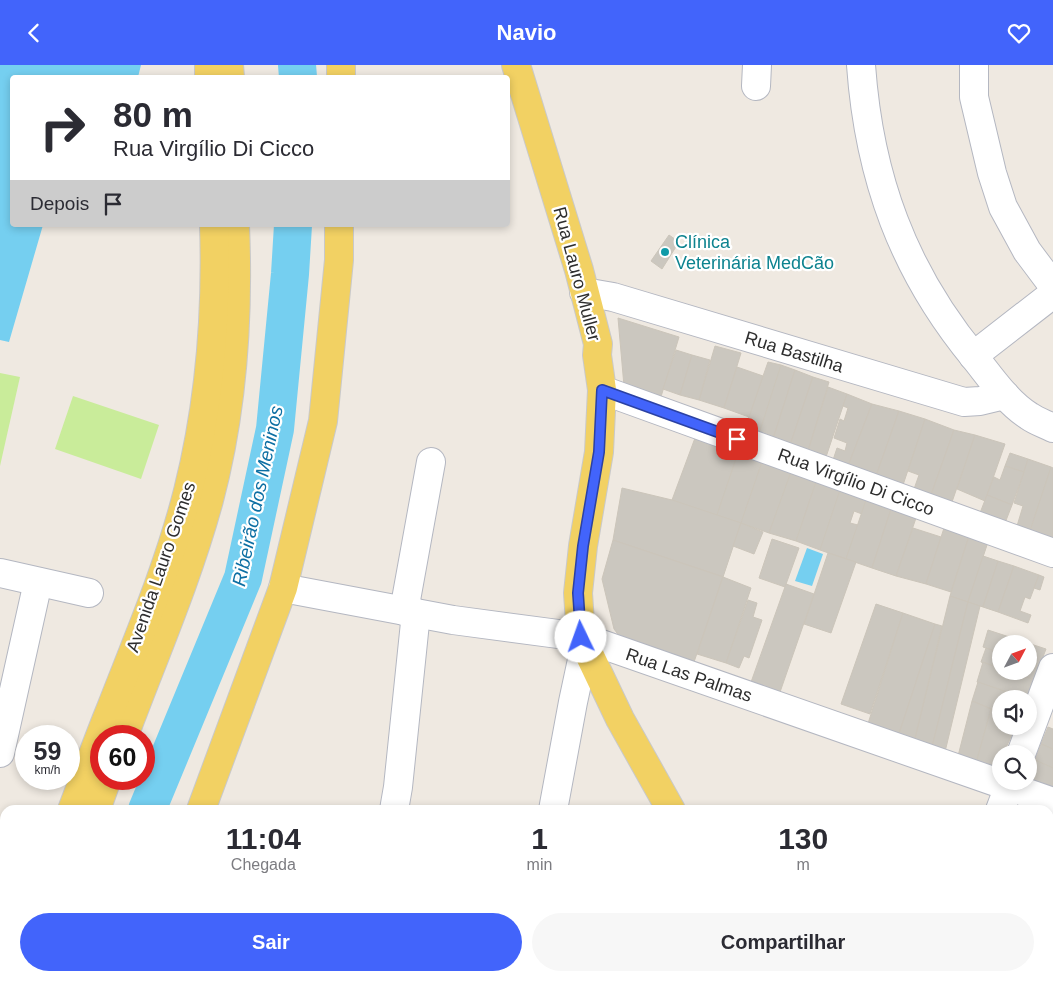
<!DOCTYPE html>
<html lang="pt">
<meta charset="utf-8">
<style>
body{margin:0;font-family:Arial,sans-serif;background:#f7f7f7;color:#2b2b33;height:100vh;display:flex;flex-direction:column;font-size:19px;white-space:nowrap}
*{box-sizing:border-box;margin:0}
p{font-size:16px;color:#7c7c81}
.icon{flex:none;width:28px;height:28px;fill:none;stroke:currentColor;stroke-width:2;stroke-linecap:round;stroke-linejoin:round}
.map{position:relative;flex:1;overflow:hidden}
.side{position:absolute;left:0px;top:740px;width:1054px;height:176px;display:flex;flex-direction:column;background:#fff;border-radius:15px 15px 0 0;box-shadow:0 2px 8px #0003}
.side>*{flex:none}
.guide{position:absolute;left:10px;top:10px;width:500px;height:152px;border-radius:5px;box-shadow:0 2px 8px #0003;background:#fff;color:#2b2b33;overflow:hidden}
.needle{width:32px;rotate:49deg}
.controls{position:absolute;left:992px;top:570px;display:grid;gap:10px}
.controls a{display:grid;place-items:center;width:45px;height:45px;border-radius:50%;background:#fff;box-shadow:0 2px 8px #0003;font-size:25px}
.speed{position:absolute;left:15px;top:660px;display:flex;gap:10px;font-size:25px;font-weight:700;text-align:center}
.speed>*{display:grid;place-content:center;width:65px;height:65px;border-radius:50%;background:#fff;box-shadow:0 2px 8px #0003;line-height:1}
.speed small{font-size:12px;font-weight:400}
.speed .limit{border:8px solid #d22;background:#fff;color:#111}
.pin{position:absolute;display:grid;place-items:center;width:42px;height:42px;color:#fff;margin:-21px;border-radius:10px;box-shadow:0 2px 8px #0006}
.me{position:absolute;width:55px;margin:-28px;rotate:357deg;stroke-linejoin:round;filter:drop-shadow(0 0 4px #0008)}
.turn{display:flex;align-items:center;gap:18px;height:105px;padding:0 20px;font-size:22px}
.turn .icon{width:65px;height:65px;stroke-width:2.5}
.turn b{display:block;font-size:35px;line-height:42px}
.then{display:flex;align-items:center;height:48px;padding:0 20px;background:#0003;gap:10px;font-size:19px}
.eta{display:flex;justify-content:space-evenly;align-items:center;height:85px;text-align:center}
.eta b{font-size:30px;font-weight:800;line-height:35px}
.primary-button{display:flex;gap:10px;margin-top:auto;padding:10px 20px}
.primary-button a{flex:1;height:58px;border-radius:30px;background:#4264fb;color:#fff;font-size:20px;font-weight:800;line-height:58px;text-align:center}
.primary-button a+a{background:#f7f7f7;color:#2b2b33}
header{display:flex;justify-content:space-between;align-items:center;height:65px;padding:0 20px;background:#4264fb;color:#fff;font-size:22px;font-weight:800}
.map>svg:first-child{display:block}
</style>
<header><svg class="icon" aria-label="back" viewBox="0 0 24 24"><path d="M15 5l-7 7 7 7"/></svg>Navio<svg class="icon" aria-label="heart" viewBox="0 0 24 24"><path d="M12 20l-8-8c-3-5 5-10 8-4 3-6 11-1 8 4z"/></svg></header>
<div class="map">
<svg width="1053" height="916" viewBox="0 0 1053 916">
<rect width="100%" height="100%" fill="#efe9e1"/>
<!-- pitch -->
<g fill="#c9ec9a">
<path d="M0,308l20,4 -20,89z"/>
<path d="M73,331l86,29 -18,54 -86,-30z"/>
</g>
<!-- water -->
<g fill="#75cff0">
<path d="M0,0h141l-3,12h-126v148h31l-34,117 -9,-2z"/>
<path d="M807,483l16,6 -11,32 -17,-5z"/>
</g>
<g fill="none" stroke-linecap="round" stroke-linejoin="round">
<!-- river -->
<g stroke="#75cff0" stroke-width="38">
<path d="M297,0l1,12"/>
<path d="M147,745l96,-232 32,-149 15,-155 3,-49"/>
<path d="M78,916l2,-5"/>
</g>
</g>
<!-- building -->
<g fill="#cbc7bf" stroke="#cbc5ba">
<path d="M669,170l10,7 -17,27 -11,-8z"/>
<path d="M618,253l61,19 -19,63 -36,-14z"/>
<path d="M715,281l26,7 -17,55 -25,-8z"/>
<path d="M676,285l16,5 -12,40 -17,-6z"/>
<path d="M692,290l18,5 -11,40 -19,-5z"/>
<path d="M768,297l13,3 -22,69 -15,-4z"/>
<path d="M781,300l14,5 -22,69 -14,-5z"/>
<path d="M737,302l26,9 -14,41 -25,-9z"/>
<path d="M795,305l18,7 -23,68 -17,-6z"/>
<path d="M813,312l16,5 -21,69 -18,-6z"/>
<path d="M828,322l19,7 -21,63 -18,-6z"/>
<path d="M847,329l25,10 -24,62 -15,-6 4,-12 8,3 2,-8 -13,-5 6,-19 4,2 4,-13 -5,-2z"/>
<path d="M872,339l27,7 -23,65 -28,-10z"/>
<path d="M899,346l26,8 -22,66 -27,-9z"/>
<path d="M925,354l29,11 -23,65 -17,-6 5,-14 -11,-4z"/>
<path d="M954,365l21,5 -23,67 -21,-7z"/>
<path d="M975,370l30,9 -20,57 -28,-12z"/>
<path d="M695,373l43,15 -21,62 -45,-15z"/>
<path d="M738,388l24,9 -21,61 -24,-8z"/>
<path d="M1010,388l18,6 -4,13 -19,-6z"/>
<path d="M1028,394l23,8 -21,64 -13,-5 6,-20 -9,-3z"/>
<path d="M762,397l29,10 -22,61 -28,-10z"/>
<path d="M1005,401l19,6 -12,33 -25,-10 7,-18 6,3z"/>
<path d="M1051,402l2,1v70l-23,-7z"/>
<path d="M791,407l25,10 -20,59 -27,-8z"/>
<path d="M816,417l24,8 -20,60 -24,-9z"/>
<path d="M622,423l50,12 69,23 -18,54 -110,-37z"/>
<path d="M840,425l26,10 -4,14 -8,-3 -4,12 8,2 -12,34 -26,-9z"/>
<path d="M987,430l25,10 -7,18 -25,-10z"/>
<path d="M866,435l25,9 -19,59 -26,-9z"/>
<path d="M891,444l25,9 -20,58 -24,-8z"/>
<path d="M741,458l22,9 -9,22 -21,-8z"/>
<path d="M913,463l28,9 -15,47 -30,-8z"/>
<path d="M944,463l25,8 -18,56 -25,-8z"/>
<path d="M969,471l19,6 -20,60 -18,-6z"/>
<path d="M772,474l27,9 -14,39 -26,-9z"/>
<path d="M613,475l110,37 -29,85 -74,-25 -6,-8 -12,-50z"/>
<path d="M828,488l28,9 -25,71 -27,-9z"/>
<path d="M983,491l15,5 -15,46 -15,-5z"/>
<path d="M998,496l16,5 -16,46 -15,-5z"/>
<path d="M1014,501l25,9 -9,24 -5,-2 -5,14 11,4 -3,8 -30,-11z"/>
<path d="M1039,510l5,2 -4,13 -6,-2z"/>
<path d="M723,512l28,11 -25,75 -29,-9z"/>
<path d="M786,519l28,10 -35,101 -29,-10z"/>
<path d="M950,531l18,6 -37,149 -18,-5z"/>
<path d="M748,535l9,3 -4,14 9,3 -13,38 -5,-2 -5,12 -13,-5z"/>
<path d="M968,537l12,4 -36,150 -13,-5z"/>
<path d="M876,539l27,9 -33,101 -29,-10z"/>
<path d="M903,548l32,11 -38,116 -31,-10z"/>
<path d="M935,559l7,2 -29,120 -16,-6z"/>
<path d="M988,565l58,19 -7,18 -10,-4v-19h-28v9l-18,-6z"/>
<path d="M986,583l15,5v16l-20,-7z"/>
<path d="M983,597l18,7v2h8l26,9 -8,19 -50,-17z"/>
<path d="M1029,598l10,4 -4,13 -26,-9h20z"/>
<path d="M978,617l49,17h-26v14l-29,-12z"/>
<path d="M972,636l19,8 -16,58 -18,-7z"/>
<path d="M991,644l10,4v13h15l-13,28h-2v4l-7,15 -19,-6z"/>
<path d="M1048,662l5,2v20l-12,-5z"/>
<path d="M1041,679l12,5v19l-18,-8z"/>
<path d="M1035,695l18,8v26l-24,-13v-6z"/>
</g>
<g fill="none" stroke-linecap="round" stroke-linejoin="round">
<defs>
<g id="minor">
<path d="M861,0c8,112 42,206 114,293 16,20 32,44 54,58 7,5 16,8 24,12"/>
<path d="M756,21l1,-21"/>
<path d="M584,227l29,5 351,105 16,-1 25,-6"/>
<path d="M973,291l76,-59 3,-8 -1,-6 -24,-32 -24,-44 -11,-34 -18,-76v-32"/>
<path d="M602,325l451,163"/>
<path d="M0,508l89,20"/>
<path d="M283,523l170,32 128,17 472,165"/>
<path d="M404,546l27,-149"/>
<path d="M0,688l38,-171"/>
<path d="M1021,689l32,-86"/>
<path d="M394,745l4,-23 18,-174"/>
<path d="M553,745l20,-108 12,-56"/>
<path d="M1000,745l11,-29"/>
<path d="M366,916v-5"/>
<path d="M526,916l1,-5"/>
<path d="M934,916l2,-5"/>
</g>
<g id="major">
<path d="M229,0l1,12"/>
<path d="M516,0l63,205 19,74 -1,11 5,35 -3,62 -16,94 -5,47 3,44 39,82 51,91"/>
<path d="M209,12v-12"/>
<path d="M341,12v-12"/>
<path d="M124,671c29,-78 63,-155 85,-236 24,-90 30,-182 26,-275"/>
<path d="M72,745c13,-34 25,-68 39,-102 28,-72 58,-142 77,-217 22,-88 29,-176 26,-266"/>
<path d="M96,745l11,-31"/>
<path d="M201,745l82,-222 40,-167 16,-161v-35"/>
<path d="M767,911l3,5"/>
<path d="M5,916l2,-5"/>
<path d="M29,916l2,-5"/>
<path d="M137,916l2,-5"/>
</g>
</defs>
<!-- minor casing -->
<use href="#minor" stroke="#b4b7c1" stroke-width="30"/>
<!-- major casing -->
<use href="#major" stroke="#c9c9c9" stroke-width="30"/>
<!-- minor -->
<use href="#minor" stroke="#fff" stroke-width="28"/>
<!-- major -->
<use href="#major" stroke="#f2d163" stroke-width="28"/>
</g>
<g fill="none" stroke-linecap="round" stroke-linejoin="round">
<defs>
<path id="route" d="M581,572l-3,-44 5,-47 16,-94 3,-62 135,49"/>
</defs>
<!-- route casing -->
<use href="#route" stroke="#2b41a3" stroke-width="12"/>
<!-- route -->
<use href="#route" stroke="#4264fb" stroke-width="9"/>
</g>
<!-- markers -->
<circle fill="#0f9aa8" stroke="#fff" stroke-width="2" cx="665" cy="187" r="5"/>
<g text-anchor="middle" stroke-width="4.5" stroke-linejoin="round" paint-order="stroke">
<!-- culture labels -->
<g font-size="18" fill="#0d838f" stroke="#fff" text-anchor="start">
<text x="675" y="183">Clínica<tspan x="675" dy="21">Veterinária MedCão</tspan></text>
</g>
<!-- street labels -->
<g font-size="18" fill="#2e2e2e" stroke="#fff">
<text transform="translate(577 209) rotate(75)" y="6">Rua Lauro Muller</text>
<text transform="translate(794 287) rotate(17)" y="6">Rua Bastilha</text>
<text transform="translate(856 417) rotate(20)" y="6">Rua Virgílio Di Cicco</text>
<text transform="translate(161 502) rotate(-71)" y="6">Avenida Lauro Gomes</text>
<text transform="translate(689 610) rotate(19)" y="6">Rua Las Palmas</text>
</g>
<!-- water labels -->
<g font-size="19" font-style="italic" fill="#0d6fa3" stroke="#fff">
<text transform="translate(257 431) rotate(-78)" y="7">Ribeirão dos Meninos</text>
</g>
</g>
</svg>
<div class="controls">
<a><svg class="needle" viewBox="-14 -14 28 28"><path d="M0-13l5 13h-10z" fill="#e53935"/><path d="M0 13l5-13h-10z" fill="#7c7c81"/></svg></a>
<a><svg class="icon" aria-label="sound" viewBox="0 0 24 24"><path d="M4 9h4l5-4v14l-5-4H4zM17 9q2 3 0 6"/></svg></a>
<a><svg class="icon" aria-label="search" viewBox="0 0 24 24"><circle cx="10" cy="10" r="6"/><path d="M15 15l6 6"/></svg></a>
</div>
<div class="speed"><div>59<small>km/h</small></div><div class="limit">60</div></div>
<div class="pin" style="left:737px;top:374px;background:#d93025"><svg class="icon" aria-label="arrive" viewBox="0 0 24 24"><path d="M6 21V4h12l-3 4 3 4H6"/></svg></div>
<svg class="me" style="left:581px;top:572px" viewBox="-20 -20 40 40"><circle r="19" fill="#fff"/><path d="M0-13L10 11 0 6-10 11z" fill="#4264fb"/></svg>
<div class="guide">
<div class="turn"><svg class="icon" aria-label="right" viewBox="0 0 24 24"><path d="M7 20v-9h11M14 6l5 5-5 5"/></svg><div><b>80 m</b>Rua Virgílio Di Cicco</div></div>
<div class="then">Depois<svg class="icon" aria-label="arrive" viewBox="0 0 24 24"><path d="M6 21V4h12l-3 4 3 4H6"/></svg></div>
</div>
<section class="side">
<div class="eta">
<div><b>11:04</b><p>Chegada</p></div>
<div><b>1</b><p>min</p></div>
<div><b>130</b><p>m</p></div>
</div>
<div class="primary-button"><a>Sair</a><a>Compartilhar</a></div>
</section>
</div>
